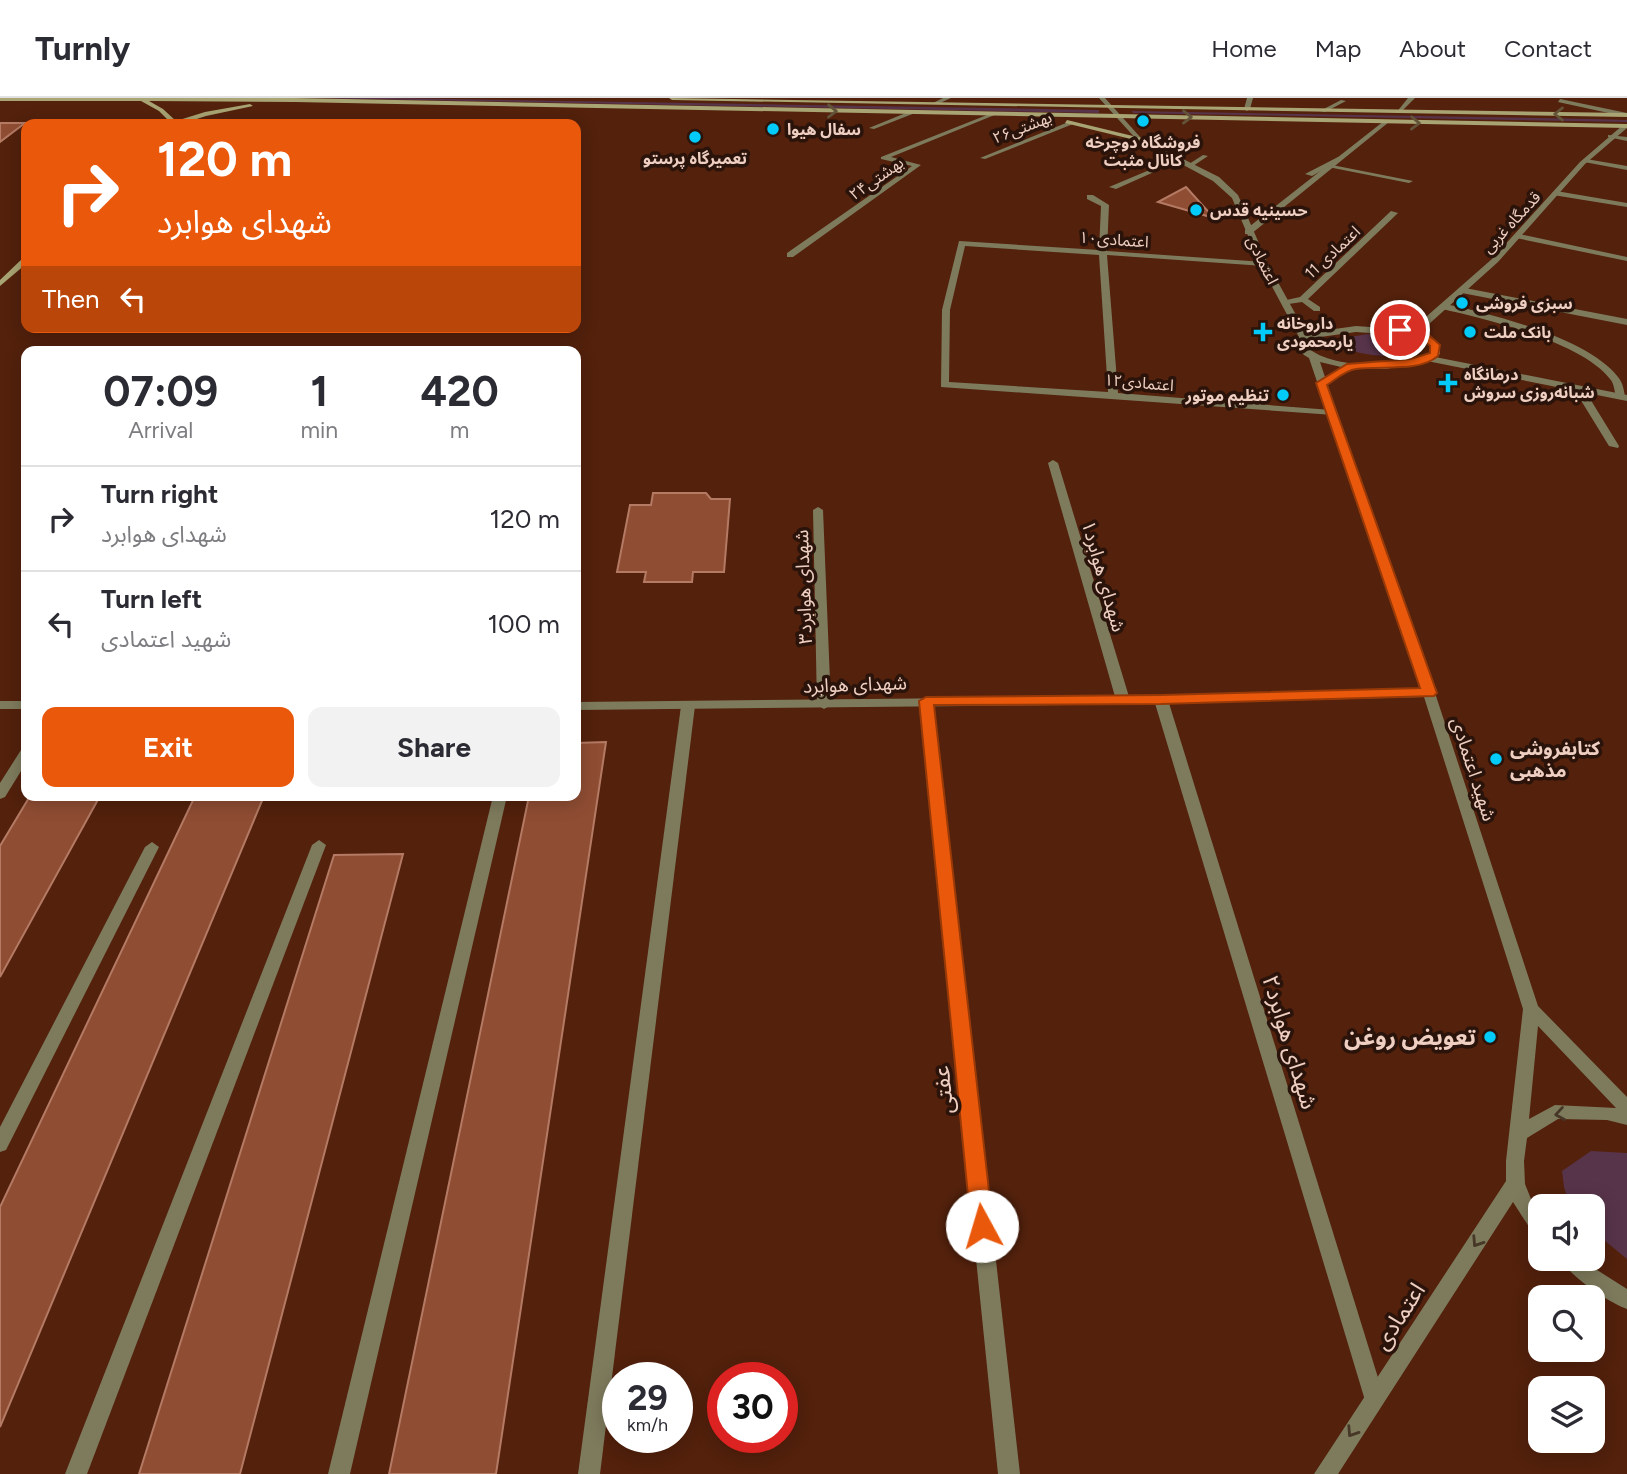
<!DOCTYPE html>
<meta charset="utf-8">
<style>
body{margin:0;font-family:Figtree,"Noto Sans Arabic",sans-serif;background:#f2f2f3;color:#2b2b33;height:100vh;display:flex;flex-direction:column;font-size:26px;white-space:nowrap}
*{box-sizing:border-box;margin:0}
p{font-size:23px;color:#7c7c81}
.icon{flex:none;width:38px;height:38px;fill:none;stroke:currentColor;stroke-width:2;stroke-linecap:round;stroke-linejoin:round}
.map{position:relative;flex:1;overflow:hidden}
.drawer{position:absolute;left:21px;top:248px;width:560px;height:455px;display:flex;flex-direction:column;background:#fff;border-radius:14px;box-shadow:0 4px 18px #0003}
.drawer>*{flex:none}
.hud{position:absolute;left:21px;top:21px;width:560px;height:214px;border-radius:14px;box-shadow:0 4px 18px #0003;background:#ea580c;color:#fff;overflow:hidden}
.controls{position:absolute;left:1528px;top:1096px;display:grid;gap:14px}
.controls a{display:grid;place-items:center;width:77px;height:77px;border-radius:14px;background:#fff;box-shadow:0 4px 18px #0003;font-size:35px}
.speed{position:absolute;left:602px;top:1264px;display:flex;gap:14px;font-size:35px;font-weight:700;text-align:center}
.speed>*{display:grid;place-content:center;width:91px;height:91px;border-radius:50%;background:#fff;box-shadow:0 4px 18px #0003;line-height:1}
.speed small{font-size:18px;font-weight:400}
.speed .limit{border:10px solid #d22;background:#fff;color:#111}
.pin{position:absolute;display:grid;place-items:center;width:60px;height:60px;color:#fff;margin:-30px;border:4px solid #fff;border-radius:50%;box-shadow:0 2px 7px #0007}
.me{position:absolute;width:77px;margin:-38px;rotate:354deg;stroke-linejoin:round;filter:drop-shadow(0 0 5px #0008)}
.turn{display:flex;align-items:center;gap:24px;height:147px;padding:0 21px;font-size:32px}
.turn .icon{width:91px;height:91px;stroke-width:2.5}
.turn b{display:block;font-size:49px;line-height:60px}
.then{display:flex;align-items:center;height:66px;padding:0 21px;background:#0003;gap:14px;font-size:26px}
.eta{display:flex;justify-content:space-evenly;align-items:center;height:119px;text-align:center}
.eta b{font-size:42px;font-weight:700;line-height:49px}
.action{display:flex;gap:14px;margin-top:auto;padding:14px 21px}
.action a{flex:1;height:80px;border-radius:14px;background:#ea580c;color:#fff;font-size:28px;font-weight:700;line-height:80px;text-align:center}
.action a+a{background:#f2f2f3;color:#2b2b33}
ul{padding:0;list-style:none}
li{display:flex;align-items:center;gap:21px;height:105px;padding:0 21px;border-top:2px solid #e1e1e2}
li div{flex:1}
li b{display:block;font-size:26px}
li em{font-style:normal}
header{display:flex;align-items:center;gap:42px;box-sizing:border-box;height:98px;padding:0 35px;background:#fff;border-bottom:2px solid #e1e1e2}
header strong{font-size:33px}
nav{display:flex;gap:38px;margin-inline-start:auto;font-size:24px}
.map>svg:first-child{display:block}
</style>
<header>
<strong>Turnly</strong>
<nav><a>Home</a><a>Map</a><a>About</a><a>Contact</a></nav>
</header>
<div class="map">
<svg width="1627" height="1376" viewBox="0 0 1627 1376">
<rect width="100%" height="100%" fill="#53210c"/>
<!-- green -->
<g fill="#58344a">
<path d="M307,0h87l705,12v3z"/>
<path d="M1132,13l460,8 35,1v2l-444,-8 -50,-1z"/>
<path d="M1368,236c17,1 39,-2 51,13 -22,14 -57,9 -80,-1l4,-8z"/>
<path d="M1591,1053l36,2v106l-34,-28 -1,-25h-22l-6,-19 -2,-16z"/>
</g>
<!-- building -->
<g fill="#8f4d33" stroke="#b47a64" stroke-width="2">
<path d="M0,25h25l-25,19z"/>
<path d="M1186,89l28,31 -56,-16z"/>
<path d="M653,395h53l5,6h19l-6,73h-31l-1,10h-48l2,-10h-29l13,-67h21z"/>
<path d="M606,644l-110,732h-107l140,-678h47v-53z"/>
<path d="M30,698h70l-100,181v-131z"/>
<path d="M195,698h69l-264,631v-220z"/>
<path d="M403,756l-163,620h-101l195,-619z"/>
</g>
<g fill="none" stroke-linecap="round" stroke-linejoin="round">
<!-- service -->
<g fill="#7e7b5d" fill-rule="evenodd">
<path d="M943,0h8l-13,6 -5,-1z"/>
<path d="M1247,0h6l-3,11 -3,2 -3,-2z"/>
<path d="M1408,0h7l-15,15h-4z"/>
<path d="M1560,1l67,14v4l-69,-15z"/>
<path d="M1341,2l5,1 -21,11 -5,-1z"/>
<path d="M992,15l5,1 -106,43 30,8 -128,92h-6v-4l125,-87 -31,-7v-2z"/>
<path d="M1071,23l2,3 -88,35 -5,-1z"/>
<path d="M1203,57l5,1 -15,10h-4v-2z"/>
<path d="M1338,59l2,3 -8,5 81,16 -4,2 -81,-16 -16,9 -7,-2z"/>
<path d="M1178,60l5,1 -67,30 -7,-2z"/>
<path d="M1087,97h6l16,10 -2,46 157,11 4,2 -4,2 -157,-11 11,138 213,17 3,1v4l-393,-28 1,-77 17,-69 140,9 2,-44 -14,-7zM965,148l134,9 9,137 -159,-10 1,-72z"/>
<path d="M1391,113l7,2 -90,86 12,8v4h-6l-12,-9 -20,3v-4l18,-4z"/>
<path d="M1519,136l108,23v4l-111,-23 -1,-2z"/>
<path d="M1465,190l162,31v6l-165,-32 -1,-2z"/>
<path d="M1445,206c47,10 143,34 173,73 5,6 6,13 7,20l-8,2c-3,-6 -2,-15 -7,-20 -29,-37 -123,-60 -168,-70v-4z"/>
<path d="M1579,288l5,3 35,57 -1,2 -9,-2 -35,-57z"/>
</g>
<!-- minor -->
<g fill="#7e7b5d" fill-rule="evenodd">
<path d="M913,12l2,3 -41,16 -5,-1z"/>
<path d="M1384,23l5,1 -138,112h-6v-4z"/>
<path d="M1608,37l19,2v4l-19,-4z"/>
<path d="M1586,61l41,7v4l-43,-8z"/>
<path d="M1556,93l71,12v4l-74,-12 -1,-2z"/>
<path d="M1053,362l5,3 72,237 -2,3h-10l-2,-3 -68,-237z"/>
<path d="M818,409l5,3 8,195 -7,4 -7,-4 -4,-195z"/>
<path d="M1161,598l7,4 216,697 -3,7 -7,3 -7,-3 -3,-7 -210,-697z"/>
<path d="M926,599l7,4 87,773h-22l-79,-773z"/>
<path d="M688,604l7,4 -95,768h-22l103,-768z"/>
<path d="M26,651v14l-21,34 -5,2v-16l21,-33z"/>
<path d="M493,698h14l-157,678h-22z"/>
<path d="M319,742l7,5 -239,629h-22l247,-629z"/>
<path d="M152,744l7,5 -153,303 -6,2v-25l145,-280z"/>
</g>
<!-- tertiary -->
<g fill="#7e7b5d" fill-rule="evenodd">
<path d="M1099,0h6l36,40 78,39 19,18 30,69 38,69 50,-7 55,4 81,-71 88,-97 43,-37h4v3l-42,36 -87,98 -79,71 21,12v9l-5,3 192,38v6l-200,-40 -41,8 -32,-1 -27,15 108,310 103,313 89,91v28l-20,-5 -49,-1 -31,19 -3,23 1,23 6,15 9,14v22l-7,-2 -20,-31 -175,272h-24l192,-293v-20l17,-152 -99,-312 -263,7 -585,6v-8l585,-6 260,-7 -112,-331 -5,-3 -9,-11 4,-7 -39,-73 -28,-66 -19,-17 -76,-41zM1356,234l55,4 19,10v7c-30,15 -102,18 -126,-9l2,-5zM1320,264l21,5h1l-17,10zM1538,928l78,82 -61,-3 -26,14z"/>
<rect x="0" y="603" width="26" height="8"/>
<path d="M1560,1160h24l13,12 30,19v20c-19,-7 -58,-33 -67,-51z"/>
</g>
<!-- secondary -->
<g fill="#a9a473" fill-rule="evenodd">
<path d="M0,0h295l1332,26v4l-1332,-26 -146,-1 14,8 13,12 29,-9 45,-8 3,2 -47,10 -25,8h-9l-13,-13 -18,-10h-141z"/>
<path d="M669,0l958,15v4l-955,-17z"/>
<path d="M1067,22l74,18 1,1 -3,2 -74,-18z"/>
<path d="M23,160h3v6l-26,22v-6z"/>
</g>
</g>
<!-- one-way arrows -->
<defs><path id="oneway-chevron" d="M-2-3.5L2.5 0L-2 3.5" fill="none" stroke-width="1.6" stroke-linecap="round" stroke-linejoin="round" transform="scale(1.75)"/></defs>
<g stroke="#635439">
<use href="#oneway-chevron" transform="translate(832 13) rotate(1)"/>
<use href="#oneway-chevron" transform="translate(1559 16) rotate(-180)"/>
<use href="#oneway-chevron" transform="translate(1187 19) rotate(1)"/>
<use href="#oneway-chevron" transform="translate(1415 25) rotate(1)"/>
</g>
<g stroke="#473727">
<use href="#oneway-chevron" transform="translate(1560 1016) rotate(171)"/>
<use href="#oneway-chevron" transform="translate(1477 1144) rotate(123)"/>
<use href="#oneway-chevron" transform="translate(1352 1334) rotate(123)"/>
</g>
<!-- route -->
<path fill="#ea580c" stroke="#983908" stroke-width="2" d="M1400,229l30,9 10,9 -2,11c-20,17 -57,9 -82,13 -10,1 -20,10 -29,16l110,308 -3,3 -273,8 -227,1 59,521 -3,6 -8,3 -8,-3 -3,-6 -52,-525 7,-4 235,-2 259,-7 -104,-305 31,-19 63,-5 20,-6v-7l-8,-6 -26,-8 -1,-2z"/>
<!-- markers -->
<g fill="#02cbf9" stroke="#29130a" stroke-width="2.5">
<circle cx="1143" cy="23" r="7"/>
<circle cx="773" cy="31" r="7"/>
<circle cx="695" cy="39" r="7"/>
<circle cx="1196" cy="112" r="7"/>
<circle cx="1462" cy="205" r="7"/>
<path d="M1259.5 223.5h7v7h7v7h-7v7h-7v-7h-7v-7h7z"/>
<circle cx="1470" cy="234" r="7"/>
<path d="M1444.5 274.5h7v7h7v7h-7v7h-7v-7h-7v-7h7z"/>
<circle cx="1283" cy="297" r="7"/>
<circle cx="1496" cy="661" r="7"/>
<circle cx="1490" cy="939" r="7"/>
</g>
<g text-anchor="middle" stroke-width="7" stroke-linejoin="round" paint-order="stroke">
<!-- far-street labels -->
<g font-size="16" fill="#efcfc2" stroke="#29130a">
<text transform="translate(1022 29) rotate(-21)" y="6">۲۶بهشتی</text>
<text transform="translate(876 80) rotate(-35)" y="6">۲۴بهشتی</text>
<text transform="translate(1511 124) rotate(-47)" y="6">قدمگاه غربی</text>
<text transform="translate(1114 141) rotate(4)" y="6">اعتمادی۱۰</text>
<text transform="translate(1332 154) rotate(-43)" y="6">11 اعتمادی</text>
<text transform="translate(1263 162) rotate(64)" y="6">اعتمادی</text>
<text transform="translate(1139 284) rotate(5)" y="6">اعتمادی۱۲</text>
</g>
<!-- far-poi labels -->
<g font-size="16" font-weight="bold" fill="#efcfc2" stroke="#29130a" text-anchor="start">
<text x="787" y="37">سفال هیوا</text>
<text x="1143" y="50" text-anchor="middle">فروشگاه دوچرخه<tspan x="1143" dy="18">کانال مثبت</tspan></text>
<text x="695" y="66" text-anchor="middle">تعمیرگاه پرستو</text>
<text x="1210" y="118">حسینیه قدس</text>
<text x="1476" y="211">سبزی فروشی</text>
<text x="1277" y="231">داروخانه<tspan x="1277" dy="18">یارمحمودی</tspan></text>
<text x="1484" y="240">بانک ملت</text>
<text x="1464" y="282">درمانگاه<tspan x="1464" dy="18">شبانه‌روزی سروش</tspan></text>
<text x="1269" y="303" text-anchor="end">تنظیم موتور</text>
</g>
<!-- street labels -->
<g font-size="19" fill="#efcfc2" stroke="#29130a">
<text transform="translate(1104 478) rotate(74)" y="7">شهدای هوابرد۱</text>
<text transform="translate(803 489) rotate(-92)" y="7">۳شهدای هوابرد</text>
<text transform="translate(855 586) rotate(-2)" y="7">شهدای هوابرد</text>
<text transform="translate(1474 671) rotate(72)" y="7">شهید اعتمادی</text>
</g>
<!-- poi labels -->
<g font-size="19" font-weight="bold" fill="#efcfc2" stroke="#29130a" text-anchor="start">
<text x="1510" y="657">کتابفروشی<tspan x="1510" dy="22">مذهبی</tspan></text>
</g>
<!-- near-poi labels -->
<g font-size="23" font-weight="bold" fill="#efcfc2" stroke="#29130a" text-anchor="end">
<text x="1476" y="947">تعویض روغن</text>
</g>
<!-- near-street labels -->
<g font-size="23" fill="#efcfc2" stroke="#29130a">
<text transform="translate(1290 944) rotate(73)" y="8">شهدای هوابرد۲</text>
<text transform="translate(943 992) rotate(-96)" y="8">عفتی</text>
<text transform="translate(1399 1218) rotate(-57)" y="8">اعتمادی</text>
</g>
</g>
</svg>
<div class="controls">
<a><svg class="icon" aria-label="sound" viewBox="0 0 24 24"><path d="M4 9h4l5-4v14l-5-4H4zM17 9q2 3 0 6"/></svg></a>
<a><svg class="icon" aria-label="search" viewBox="0 0 24 24"><circle cx="10" cy="10" r="6"/><path d="M15 15l6 6"/></svg></a>
<a><svg class="icon" aria-label="layers" viewBox="0 0 24 24"><path d="M12 4l9 5-9 5-9-5zM3 14l9 5 9-5"/></svg></a>
</div>
<div class="speed"><div>29<small>km/h</small></div><div class="limit">30</div></div>
<div class="pin" style="left:1400px;top:232px;background:#d93025"><svg class="icon" aria-label="arrive" viewBox="0 0 24 24"><path d="M6 21V4h12l-3 4 3 4H6"/></svg></div>
<svg class="me" style="left:982px;top:1128px" viewBox="-20 -20 40 40"><circle r="19" fill="#fff"/><path d="M0-13L10 11 0 6-10 11z" fill="#ea580c"/></svg>
<div class="hud">
<div class="turn"><svg class="icon" aria-label="right" viewBox="0 0 24 24"><path d="M7 20v-9h11M14 6l5 5-5 5"/></svg><div><b>120 m</b>شهدای هوابرد</div></div>
<div class="then">Then<svg class="icon" aria-label="left" viewBox="0 0 24 24"><path d="M17 20v-9H6M10 6l-5 5 5 5"/></svg></div>
</div>
<section class="drawer">
<div class="eta">
<div><b>07:09</b><p>Arrival</p></div>
<div><b>1</b><p>min</p></div>
<div><b>420</b><p>m</p></div>
</div>
<ul>
<li><svg class="icon" aria-label="right" viewBox="0 0 24 24"><path d="M7 20v-9h11M14 6l5 5-5 5"/></svg><div><b>Turn right</b><p>شهدای هوابرد</p></div><em>120 m</em></li>
<li><svg class="icon" aria-label="left" viewBox="0 0 24 24"><path d="M17 20v-9H6M10 6l-5 5 5 5"/></svg><div><b>Turn left</b><p>شهید اعتمادی</p></div><em>100 m</em></li>
</ul>
<div class="action"><a>Exit</a><a>Share</a></div>
</section>
</div>
